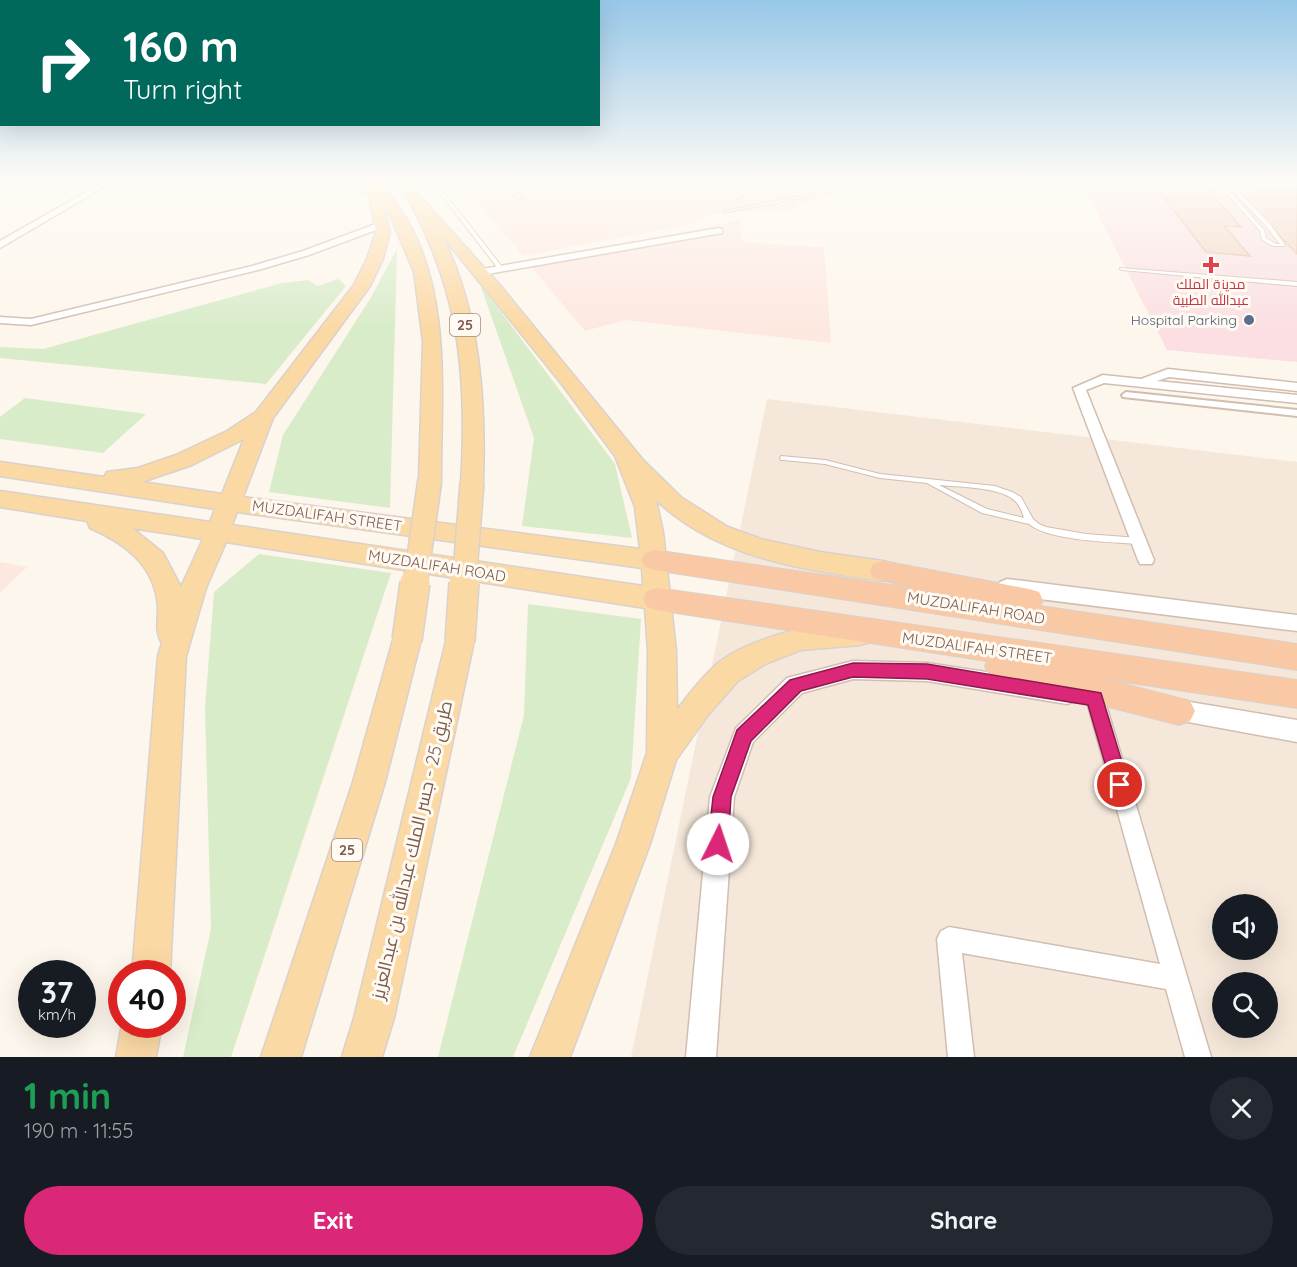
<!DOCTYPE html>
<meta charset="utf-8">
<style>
body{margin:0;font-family:Quicksand,Cairo,sans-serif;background:#242831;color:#f1f3f6;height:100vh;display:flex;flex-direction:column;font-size:22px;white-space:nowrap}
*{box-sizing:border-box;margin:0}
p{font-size:20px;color:#9ea1a6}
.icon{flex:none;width:33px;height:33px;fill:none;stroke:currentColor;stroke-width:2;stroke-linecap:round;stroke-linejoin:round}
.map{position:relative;height:1057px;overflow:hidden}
.side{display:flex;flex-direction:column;background:#171b24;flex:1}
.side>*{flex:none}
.banner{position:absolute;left:0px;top:0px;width:600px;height:126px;box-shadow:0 6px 24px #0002;background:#00695c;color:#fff;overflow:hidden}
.fabs{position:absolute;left:1212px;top:894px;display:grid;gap:12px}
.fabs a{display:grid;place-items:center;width:66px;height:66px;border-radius:50%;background:#171b24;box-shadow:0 6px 24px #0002;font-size:30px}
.speed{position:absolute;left:18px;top:960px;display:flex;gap:12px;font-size:30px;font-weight:700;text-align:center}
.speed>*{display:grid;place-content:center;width:78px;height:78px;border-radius:50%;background:#171b24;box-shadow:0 6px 24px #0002;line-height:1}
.speed small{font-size:15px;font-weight:400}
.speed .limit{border:9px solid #d22;background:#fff;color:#111}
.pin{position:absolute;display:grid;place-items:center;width:51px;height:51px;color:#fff;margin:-26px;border:3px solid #fff;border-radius:50%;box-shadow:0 2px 6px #0007}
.me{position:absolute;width:66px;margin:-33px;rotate:4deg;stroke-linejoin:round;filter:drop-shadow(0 0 4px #0008)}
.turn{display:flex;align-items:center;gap:21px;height:126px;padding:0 24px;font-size:27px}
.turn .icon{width:78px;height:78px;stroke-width:2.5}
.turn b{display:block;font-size:42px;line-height:51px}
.round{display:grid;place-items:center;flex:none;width:63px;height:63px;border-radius:32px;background:#242831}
.head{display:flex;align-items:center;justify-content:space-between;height:102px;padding:0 24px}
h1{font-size:36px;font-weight:700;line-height:45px;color:#1e9e55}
.cta{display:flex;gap:12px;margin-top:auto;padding:12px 24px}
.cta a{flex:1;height:69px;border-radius:36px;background:#db2777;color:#fff;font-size:24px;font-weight:700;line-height:69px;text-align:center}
.cta a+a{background:#242831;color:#f1f3f6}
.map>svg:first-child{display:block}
</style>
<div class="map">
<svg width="1297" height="1057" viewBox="0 0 1297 1057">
<rect width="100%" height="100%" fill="#fdf6ec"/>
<!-- residential -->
<path fill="#f5e8da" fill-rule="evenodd" d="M767,399l530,63v595h-666zM1222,904h46v46h-46zM1222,982h46v46h-46z"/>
<!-- commercial -->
<g fill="#fde8e0">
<path d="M458,181h409l-78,29 -77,4 -19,10 -170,32z"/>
<path d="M740,220l2,22 82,5 7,96 -206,-23 -40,11 -56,-67z"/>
<path d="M0,562l27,5 -27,26z"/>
</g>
<!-- medical -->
<path fill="#fbdfe3" d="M1081,181h216v181l-130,-12z"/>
<!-- green -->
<g fill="#d8ecc9">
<path d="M397,249l-7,259 -121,-16 14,-57 87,-136z"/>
<path d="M338,279l8,7 -80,98 -266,-26v-11l43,2 239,-66 26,-3 10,6z"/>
<path d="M480,284l135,180 17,74 -110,-12 12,-88z"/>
<path d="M25,398l121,16 -43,39 -103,-14v-22z"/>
<path d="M259,554l132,19 -160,484h-48l28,-128 -6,-221 9,-116z"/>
<path d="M528,604l113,15 -10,159 -118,279h-75l86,-342z"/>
</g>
<!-- building -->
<g fill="#f3d5c3" stroke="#e6bba3" stroke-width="1.5">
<path d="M1151,181l52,3 38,43 -17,-1 26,30 -44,-4z"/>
<path d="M1232,185l65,5v64z"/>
</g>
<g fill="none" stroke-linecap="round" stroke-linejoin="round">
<defs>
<g id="service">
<path d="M431,181h4l68,87v2h-4z"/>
<path d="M500,181h4l17,16v2h-2z"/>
<path d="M723,181h4l12,16v2h-2z"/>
<path d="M848,181h5l-28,13 -99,18 -2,-1 100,-19z"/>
<path d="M1216,181h4l44,49 2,8 10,6h4l-14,-18 -42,-45h4l42,43 15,21v1h-12l-11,-6 -2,-9z"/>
<path d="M1242,181l55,2v2l-53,-3z"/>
<path d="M1120,268l177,14v4l-175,-16 -2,-1z"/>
<path d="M781,456l44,4 55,14 115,12 17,6 9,5 12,22 6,5 7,3 40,7 53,4 3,1 1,2 -1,2 -3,1c-27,-2 -90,-3 -110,-20l-47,-11 -55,-30 -47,-5 -55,-14 -42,-4h-2l-1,-2zM939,485c19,2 63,2 76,16 5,4 7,11 9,17l-37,-9z"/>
</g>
<path id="pedestrian" d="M1126,392l171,18v6l-174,-19 -1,-2z"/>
<g id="minor">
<path d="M105,181h9l-114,67v-7z"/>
<path d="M337,181h11l30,11 -7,2z"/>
<path d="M381,222l4,3 -1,2 -75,28 -51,15 -227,55 -31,-2v-6l31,2 221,-53 51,-15z"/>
<path d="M719,228l3,1v4l-240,42 -5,-3 5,-3z"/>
<path d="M1168,369l129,14v8l-128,-14 -12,4 140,14v8l-193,-20 -18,7 68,170 -2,4h-12l-2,-4 -65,-172 30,-13 38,4z"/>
<path d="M1095,690l6,2 3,6 107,359h-26l-19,-68 -204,-36 12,104h-26l-11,-118 4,-8 8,-4 211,37 -74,-266 3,-6z"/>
</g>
<g id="tertiary">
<path d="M1007,579l290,36v16l-290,-36 -7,-3 -3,-5 3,-5z"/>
<path d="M853,661l74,2 140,21 8,3 3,7 -3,7 -8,3 -140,-23 -74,-2 -51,14 -49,49 -19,55 -18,260h-30l24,-260 23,-61 3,-8 51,-50z"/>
<path d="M1172,699l125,21v22l-125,-23 -8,-3 -3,-7 3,-7z"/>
</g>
<g id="primary">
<path d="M366,181h12c7,10 18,20 25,32 49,78 38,178 38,266l-3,5 -8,3 -8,-3 -3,-5 4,-138 -9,-69 -24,-57 -6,-8 6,25 -7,27 -13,27 -97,132 -30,79 397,52 -5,-42 -20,-51 -54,-73 -118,-146c37,77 43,162 40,246l-3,5 -8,3 -8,-3 -3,-5c7,-116 -3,-201 -63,-302h12l9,14 80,89 144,176 39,38 46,29 33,12 59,13 63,9 9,3 4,7 -4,7 -9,3c-80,-11 -166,-23 -227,-81l7,32 13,119 1,59c12,-16 25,-33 40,-46 28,-25 117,-50 153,-38l4,8 -4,8 -10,3 -59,5 -36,14 -27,17 -30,34 -32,45 -26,84 -80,213h-40l86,-213 31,-91 1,-102 -3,-43 -419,-66 -20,46 -20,68 -16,318h-38l26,-318 4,-13c-7,-10 -4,-23 -4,-35 -2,-42 -33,-65 -68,-80l-3,-7 -87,-14v-16l210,31 5,-13 -215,-33v-14l104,15 3,-5 31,-4 38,-13 51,-24 29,-19 98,-127 13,-26 9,-27zM244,439l-22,55 -80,-12 50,-17zM237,512l405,56 1,18 -411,-61zM132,528l71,11 -22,48 -18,-34z"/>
<path d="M407,628l10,4 4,8 -36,142 -84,275h-40l92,-275 40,-142 4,-8z"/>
<path d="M460,629l10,4 4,8 -80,377 -12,39h-40l12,-39 92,-377 4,-8z"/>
<path d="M122,1024h40l-6,33h-40z"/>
</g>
<g id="trunk">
<path d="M654,550l265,39 -46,-11 -3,-7 3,-7 10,-3 146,28 10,3 4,8 -3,6 257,38v26l-643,-100 -9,-3 -4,-7 4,-7z"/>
<path d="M657,588l640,92v28l-192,-29 85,22 5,10 -5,10 -11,4 -179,-46 -11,-4 -4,-9 2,-5 -330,-51 -10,-3 -4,-8 4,-8z"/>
</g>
</defs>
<!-- service casing -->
<use href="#service" stroke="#d1beb0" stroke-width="2"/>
<!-- pedestrian casing -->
<use href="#pedestrian" stroke="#d1beb0" stroke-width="4"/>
<!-- minor casing -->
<use href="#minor" stroke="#d1beb0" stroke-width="3"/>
<!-- tertiary casing -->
<use href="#tertiary" stroke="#d1beb0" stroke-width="3"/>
<!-- primary casing -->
<use href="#primary" stroke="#dad1cd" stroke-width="3"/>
<!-- trunk casing -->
<use href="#trunk" stroke="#dad1cd" stroke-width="2"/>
<!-- service -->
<use href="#service" fill="#fff" fill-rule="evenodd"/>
<!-- pedestrian -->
<use href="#pedestrian" fill="#fff" fill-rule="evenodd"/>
<!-- minor -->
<use href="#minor" fill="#fff" fill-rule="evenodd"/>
<!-- tertiary -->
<use href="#tertiary" fill="#fff" fill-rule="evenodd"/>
<!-- primary -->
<use href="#primary" fill="#fbd9a5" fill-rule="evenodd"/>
<!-- trunk -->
<use href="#trunk" fill="#f9c8a4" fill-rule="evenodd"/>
<defs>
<g id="primary-bridge-far1">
<path d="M415,585l15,-106"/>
<path d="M464,585l8,-102"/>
</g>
<g id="primary-bridge">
<path d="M407,640l8,-57"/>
<path d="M460,641l4,-58"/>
</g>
</defs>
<!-- primary-bridge-far1 casing -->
<use href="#primary-bridge-far1" stroke="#dad1cd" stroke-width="26" stroke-linecap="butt"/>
<!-- primary-bridge casing -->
<use href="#primary-bridge" stroke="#dad1cd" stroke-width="32" stroke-linecap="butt"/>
<!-- primary-bridge-far1 -->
<use href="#primary-bridge-far1" stroke="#fbd9a5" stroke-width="23"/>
<!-- primary-bridge -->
<use href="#primary-bridge" stroke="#fbd9a5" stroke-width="29"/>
</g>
<!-- sky -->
<linearGradient id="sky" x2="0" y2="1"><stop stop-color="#97c7e8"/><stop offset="0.55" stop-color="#fefbf6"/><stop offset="1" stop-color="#fefbf6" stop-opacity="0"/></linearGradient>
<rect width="1297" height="329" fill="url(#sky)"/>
<!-- route -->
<path fill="#db2777" stroke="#8e194d" stroke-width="1.5" d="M853,663l74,1 174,29 28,92 -3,6 -6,3 -7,-3 -25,-86 -161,-26 -74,-2 -52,14 -50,50 -20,56 -3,47 -3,7 -7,3 -7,-3 -3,-7 5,-47 24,-67 53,-50z"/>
<!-- markers -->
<path fill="#e0444e" stroke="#fffaf3" stroke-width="2" d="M1208 256h6v6h6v6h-6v6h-6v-6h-6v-6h6z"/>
<circle fill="#5c6f8a" stroke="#fffaf3" stroke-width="2" cx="1249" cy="320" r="6"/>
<g text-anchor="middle" stroke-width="6" stroke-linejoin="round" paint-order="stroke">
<!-- far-health labels -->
<g font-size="14" fill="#be3a42" stroke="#fffaf3">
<text x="1211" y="289">مدينة الملك<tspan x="1211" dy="16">عبدالله الطبية</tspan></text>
</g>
<!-- far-service labels -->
<g font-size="14" fill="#4e5e75" stroke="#fffaf3" text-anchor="end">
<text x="1237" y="325">Hospital Parking</text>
</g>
<!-- shield labels -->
<g fill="#fffaf3" stroke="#a28b7f" stroke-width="1.5">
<rect x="450" y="314" width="30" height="22" rx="4.5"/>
<rect x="332" y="839" width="30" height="22" rx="4.5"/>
</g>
<g font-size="14" font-weight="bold" fill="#7a5c4d">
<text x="465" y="330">25</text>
<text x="347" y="855">25</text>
</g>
<!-- street labels -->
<g font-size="15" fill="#7a5c4d" stroke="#fffaf3">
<text transform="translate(327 516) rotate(8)" y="5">MUZDALIFAH STREET</text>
<text transform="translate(437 566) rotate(9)" y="5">MUZDALIFAH ROAD</text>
<text transform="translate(976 608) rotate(9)" y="5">MUZDALIFAH ROAD</text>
<text transform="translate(977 648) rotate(8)" y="5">MUZDALIFAH STREET</text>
</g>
<!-- near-street labels -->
<g font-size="18" fill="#7a5c4d" stroke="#fffaf3">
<text transform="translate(412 850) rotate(-77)" y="6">طريق 25 - جسر الملك عبدالله بن عبدالعزيز</text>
</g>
</g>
</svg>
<div class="fabs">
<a><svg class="icon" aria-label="sound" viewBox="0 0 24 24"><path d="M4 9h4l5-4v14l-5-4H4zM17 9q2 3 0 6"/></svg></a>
<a><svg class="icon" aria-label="search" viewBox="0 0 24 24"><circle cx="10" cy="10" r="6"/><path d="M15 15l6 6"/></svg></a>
</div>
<div class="speed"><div>37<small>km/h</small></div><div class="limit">40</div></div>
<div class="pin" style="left:1120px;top:785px;background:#d93025"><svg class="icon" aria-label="arrive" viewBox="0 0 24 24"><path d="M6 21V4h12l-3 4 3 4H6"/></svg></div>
<svg class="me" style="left:718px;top:844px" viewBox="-20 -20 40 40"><circle r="19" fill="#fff"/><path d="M0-13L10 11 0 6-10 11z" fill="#db2777"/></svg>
<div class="banner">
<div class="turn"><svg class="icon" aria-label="right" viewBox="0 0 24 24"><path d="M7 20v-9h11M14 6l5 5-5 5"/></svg><div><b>160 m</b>Turn right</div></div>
</div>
</div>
<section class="side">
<div class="head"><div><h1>1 min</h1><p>190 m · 11:55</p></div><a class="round"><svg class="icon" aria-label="close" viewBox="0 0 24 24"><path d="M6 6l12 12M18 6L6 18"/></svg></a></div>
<div class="cta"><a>Exit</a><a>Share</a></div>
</section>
